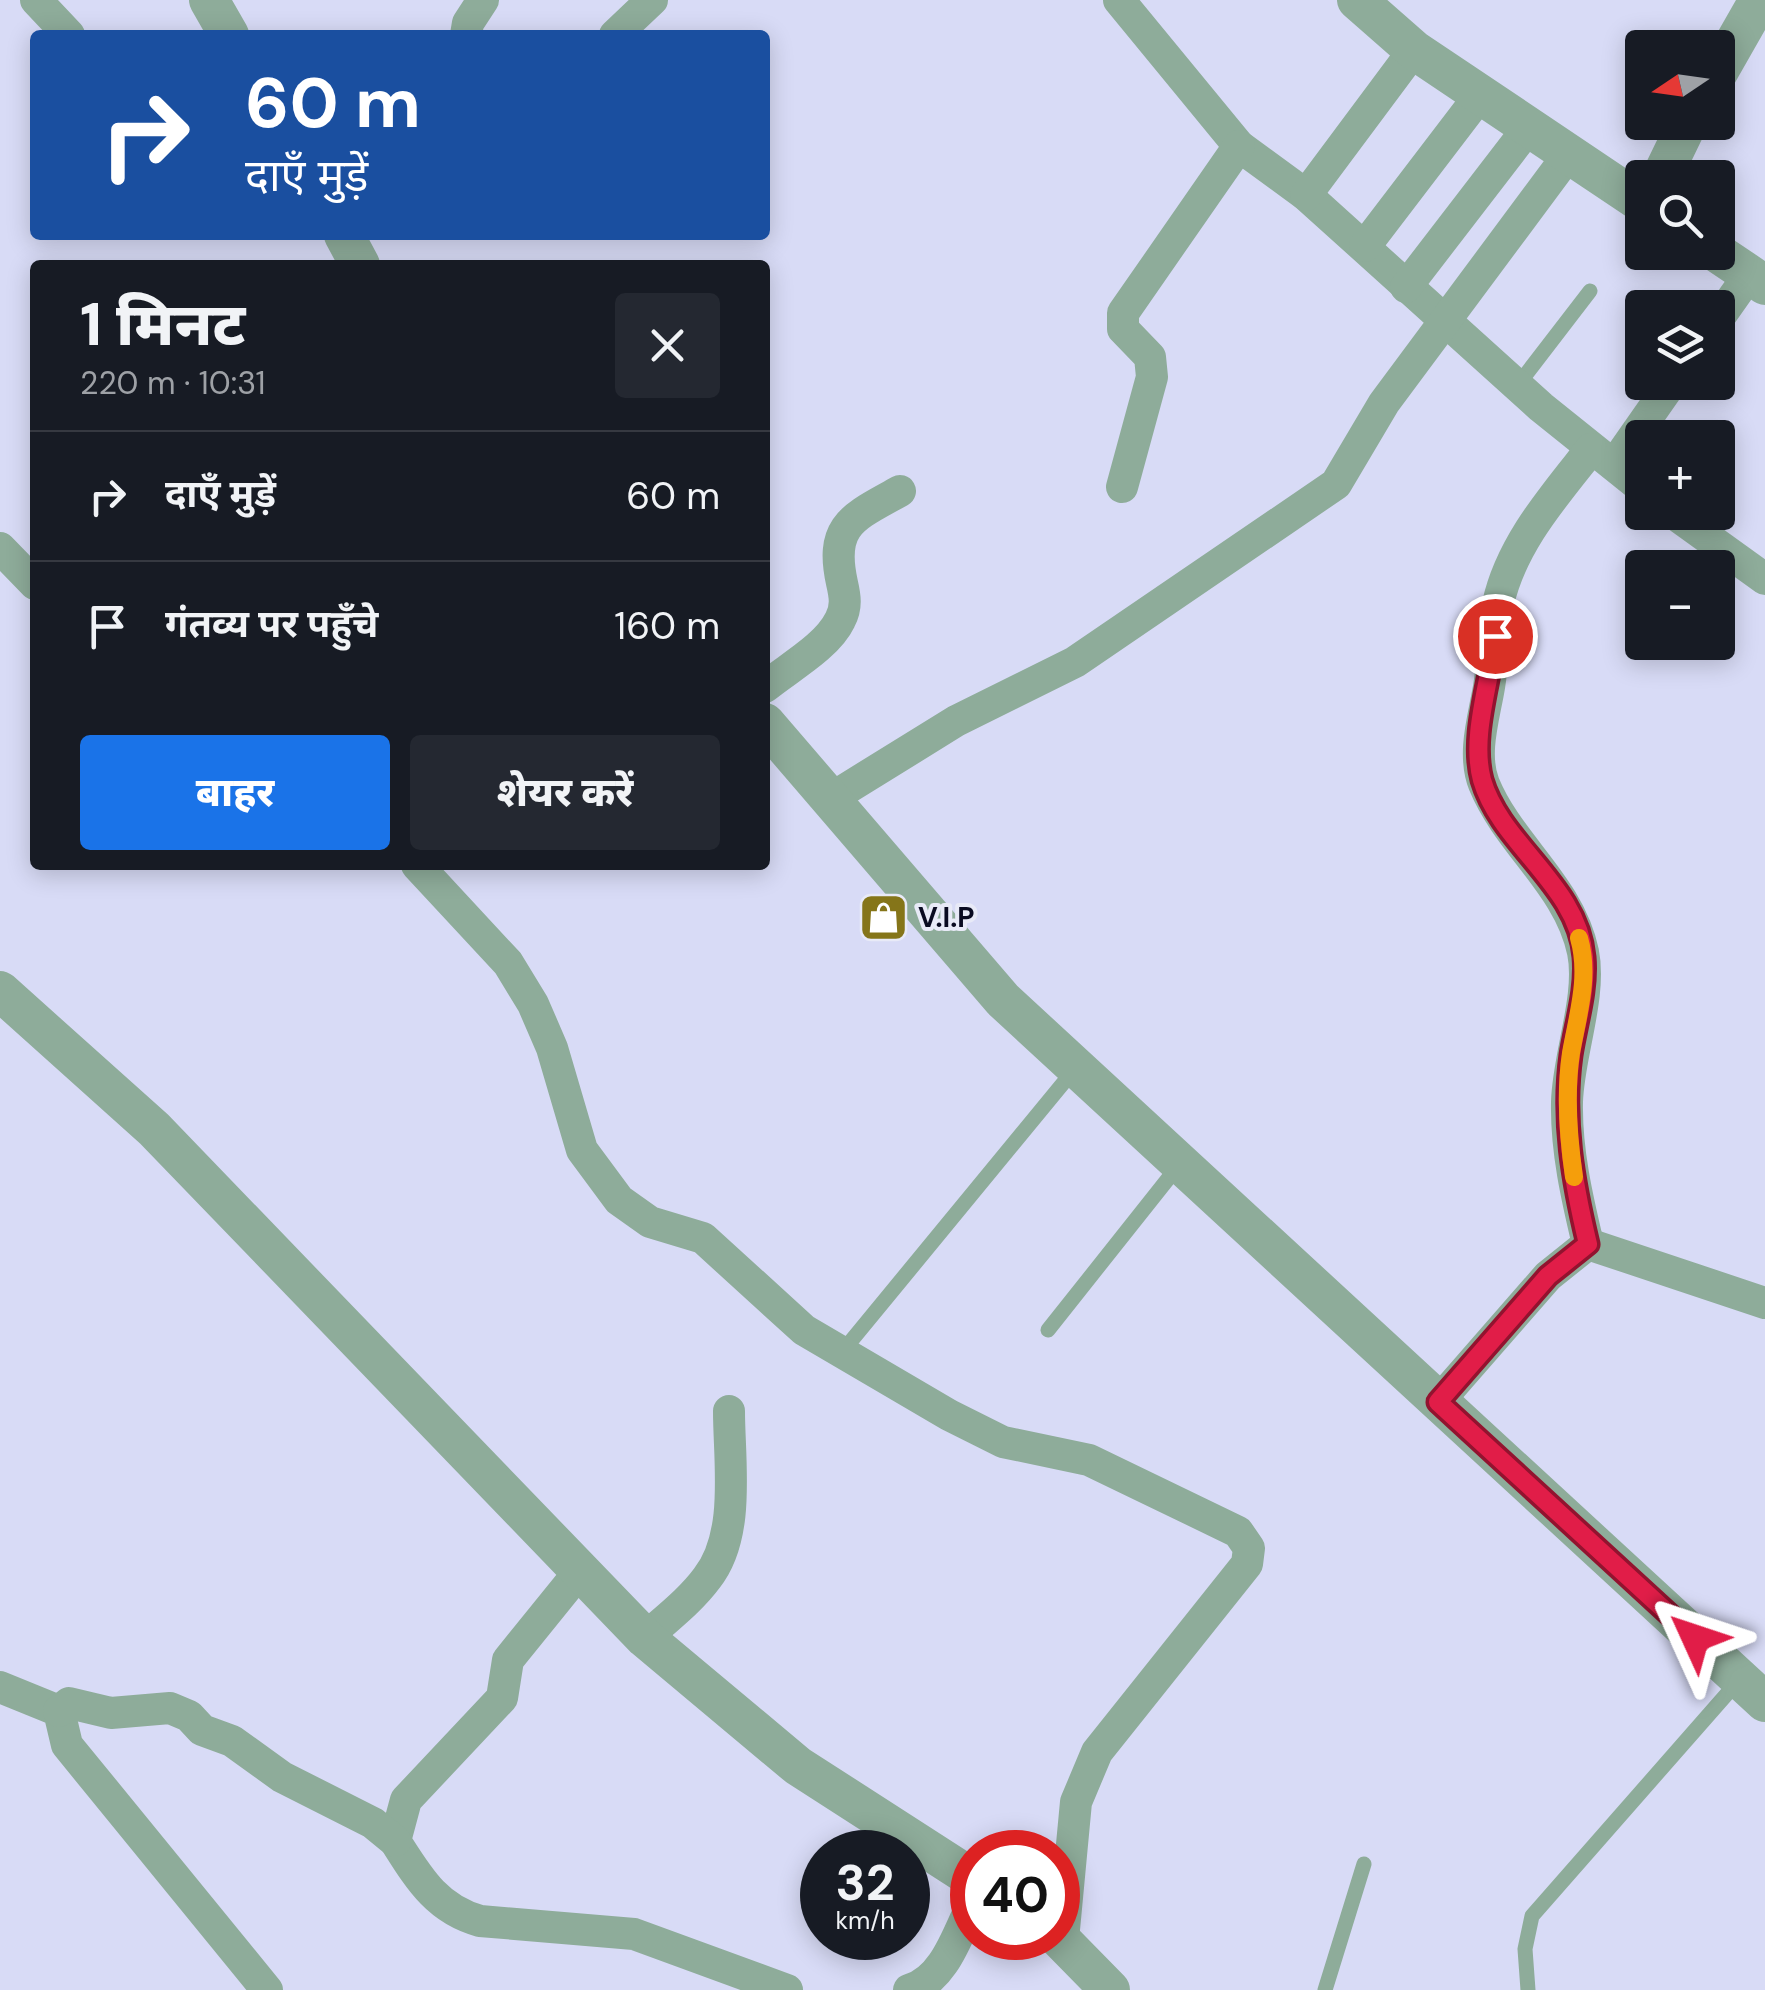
<!DOCTYPE html>
<html lang="hi">
<meta charset="utf-8">
<style>
body{margin:0;font-family:"DM Sans","Noto Sans Devanagari",sans-serif;background:#242831;color:#f1f3f6;height:100vh;display:flex;flex-direction:column;font-size:38px;white-space:nowrap}
*{box-sizing:border-box;margin:0}
p{font-size:32px;color:#9ea1a6}
.icon{flex:none;width:55px;height:55px;fill:none;stroke:currentColor;stroke-width:2;stroke-linecap:round;stroke-linejoin:round}
.map{position:relative;flex:1;overflow:hidden}
.side{position:absolute;left:30px;top:260px;width:740px;height:610px;display:flex;flex-direction:column;background:#171b24;border-radius:10px;box-shadow:0 5px 25px #0003}
.side>*{flex:none}
.banner{position:absolute;left:30px;top:30px;width:740px;height:210px;border-radius:10px;box-shadow:0 5px 25px #0003;background:#1a4fa0;color:#fff;overflow:hidden}
.needle{width:65px;rotate:257deg}
.buttons{position:absolute;left:1625px;top:30px;display:grid;gap:20px}
.buttons a{display:grid;place-items:center;width:110px;height:110px;border-radius:10px;background:#171b24;box-shadow:0 5px 25px #0003;font-size:50px}
.speed{position:absolute;left:800px;top:1830px;display:flex;gap:20px;font-size:50px;font-weight:700;text-align:center}
.speed>*{display:grid;place-content:center;width:130px;height:130px;border-radius:50%;background:#171b24;box-shadow:0 5px 25px #0003;line-height:1}
.speed small{font-size:25px;font-weight:400}
.speed .limit{border:15px solid #d22;background:#fff;color:#111}
.pin{position:absolute;display:grid;place-items:center;width:85px;height:85px;color:#fff;margin:-42px;border:5px solid #fff;border-radius:50%;box-shadow:0 2px 10px #0007}
.me{position:absolute;width:110px;margin:-55px;rotate:312deg;stroke-linejoin:round;filter:drop-shadow(0 0 8px #0008)}
.turn{display:flex;align-items:center;gap:35px;height:210px;padding:0 50px;font-size:45px}
.turn .icon{width:130px;height:130px;stroke-width:2.5}
.turn b{display:block;font-size:70px;line-height:85px}
.round{display:grid;place-items:center;flex:none;width:105px;height:105px;border-radius:10px;background:#242831}
.overview{display:flex;align-items:center;justify-content:space-between;height:170px;padding:0 50px}
h1{font-size:60px;font-weight:800;line-height:75px}
.action{display:flex;gap:20px;margin-top:auto;padding:20px 50px}
.action a{flex:1;height:115px;border-radius:10px;background:#1a73e8;color:#fff;font-size:40px;font-weight:800;line-height:115px;text-align:center}
.action a+a{background:#242831;color:#f1f3f6}
ul{padding:0;list-style:none}
li{display:flex;align-items:center;gap:30px;height:130px;padding:0 50px;border-top:2px solid #363941}
li div{flex:1}
li b{display:block;font-size:38px}
li em{font-style:normal}
.map>svg:first-child{display:block}
</style>
<div class="map">
<svg width="1765" height="1990" viewBox="0 0 1765 1990">
<rect width="100%" height="100%" fill="#d8dbf6"/>
<g fill="none" stroke-linecap="round" stroke-linejoin="round">
<!-- service -->
<g stroke="#8eac9a" stroke-width="15">
<path d="M1517,386l73,-95"/>
<path d="M1048,1330l131,-165"/>
<path d="M842,1352l232,-282"/>
<path d="M1325,1990l39,-126"/>
<path d="M1528,1990l-3,-41 7,-33 208,-237"/>
</g>
<!-- minor -->
<g stroke="#8eac9a" stroke-width="32">
<path d="M36,0l33,35"/>
<path d="M1119,0l120,146 67,49 235,212 101,81"/>
<path d="M466,35l2,-12 15,-23"/>
<path d="M615,35l37,-35"/>
<path d="M1306,195l108,-145"/>
<path d="M1365,246l116,-152"/>
<path d="M1406,287l123,-160"/>
<path d="M1718,319l31,-44"/>
<path d="M1614,465l58,-83"/>
<path d="M1122,487l30,-110 -2,-20 -27,-28v-16l116,-167"/>
<path d="M1672,512l93,67"/>
<path d="M0,548l35,36"/>
<path d="M765,687c23,-19 62,-40 75,-67 7,-13 5,-24 2,-37 -13,-59 12,-66 58,-92"/>
<path d="M830,799l126,-78 119,-59 261,-178 48,-81 185,-249"/>
<path d="M417,865l91,98 25,41 19,44 30,102 37,50 31,22 53,16 101,92 145,85 54,27 86,18 149,72 11,16 -2,16 -150,188 -21,50 -13,138"/>
<path d="M1588,1244c-11,-46 -22,-94 -21,-142 1,-46 25,-106 16,-150 -14,-67 -74,-107 -99,-168 -12,-30 0,-67 5,-97 5,-28 3,-56 9,-83 13,-60 56,-108 93,-155"/>
<path d="M1438,1402l110,-126 40,-32 177,59"/>
<path d="M580,1571l-72,89 -6,38 -96,102 -11,41c23,36 41,68 85,80l154,13 153,56"/>
<path d="M645,1638c21,-19 45,-37 62,-60 34,-43 22,-116 22,-167"/>
<path d="M0,1687l59,24 8,34 200,245"/>
<path d="M59,1711l10,-8 42,10 59,-5 19,8 13,14 30,11 50,36 91,46 22,18"/>
<path d="M909,1990c35,-10 48,-54 63,-85"/>
</g>
<!-- tertiary -->
<g stroke="#8eac9a" stroke-width="40">
<path d="M209,0l20,35"/>
<path d="M1357,0l57,50 228,153"/>
<path d="M1718,72l41,-72"/>
<path d="M1661,178l27,-56"/>
<path d="M344,235l16,30"/>
<path d="M1716,252l49,33"/>
<path d="M765,723l238,277 762,702"/>
<path d="M0,991l154,138 491,509 153,128 174,112"/>
<path d="M1058,1937l52,53"/>
</g>
</g>
<g fill="none" stroke-linecap="round" stroke-linejoin="round">
<defs>
<path id="route" d="M1495,636c-4,45 -25,99 -13,144 19,65 96,105 102,177 3,33 -8,66 -13,98 -9,64 2,127 17,189l-40,32 -110,126 257,236"/>
</defs>
<!-- route casing -->
<use href="#route" stroke="#92132f" stroke-width="25"/>
<!-- route -->
<use href="#route" stroke="#e11d48" stroke-width="18"/>
<!-- slow -->
<path stroke="#f59e0b" stroke-width="18" d="M1574,1177c-6,-41 -9,-84 -3,-124 7,-39 19,-77 8,-115"/>
</g>
<!-- icons -->
<defs>
<symbol id="shop-square" viewBox="-11 -11 22 22"><rect x="-9" y="-9" width="18" height="18" rx="4" fill="#857519" stroke="#e8eaf7"/><path d="M-5-2.5h2.3a2.7 3.5 0 0 1 5.4 0H5L5.5 6h-11ZM-1.5-2.5h3a1.5 2.3 0 0 0-3 0Z" fill="#fff"/></symbol>
</defs>
<g fill-rule="evenodd">
<use href="#shop-square" x="856" y="890" width="55" height="55"/>
</g>
<g text-anchor="middle" stroke-width="8" stroke-linejoin="round" paint-order="stroke">
<!-- poi labels -->
<g font-size="28" font-weight="bold" fill="#0a0b21" stroke="#e8eaf7" text-anchor="start">
<text x="918" y="927">V.I.P</text>
</g>
</g>
</svg>
<div class="buttons">
<a><svg class="needle" viewBox="-14 -14 28 28"><path d="M0-13l5 13h-10z" fill="#e53935"/><path d="M0 13l5-13h-10z" fill="#9ea1a6"/></svg></a>
<a><svg class="icon" aria-label="search" viewBox="0 0 24 24"><circle cx="10" cy="10" r="6"/><path d="M15 15l6 6"/></svg></a>
<a><svg class="icon" aria-label="layers" viewBox="0 0 24 24"><path d="M12 4l9 5-9 5-9-5zM3 14l9 5 9-5"/></svg></a>
<a>+</a>
<a>−</a>
</div>
<div class="speed"><div>32<small>km/h</small></div><div class="limit">40</div></div>
<div class="pin" style="left:1495px;top:636px;background:#d93025"><svg class="icon" aria-label="arrive" viewBox="0 0 24 24"><path d="M6 21V4h12l-3 4 3 4H6"/></svg></div>
<svg class="me" style="left:1695px;top:1638px" viewBox="-20 -20 40 40"><path d="M0-17L14 15 0 8-14 15z" fill="#e11d48" stroke="#fff" stroke-width="4"/></svg>
<div class="banner">
<div class="turn"><svg class="icon" aria-label="right" viewBox="0 0 24 24"><path d="M7 20v-9h11M14 6l5 5-5 5"/></svg><div><b>60 m</b>दाएँ मुड़ें</div></div>
</div>
<section class="side">
<div class="overview"><div><h1>1 मिनट</h1><p>220 m · 10:31</p></div><a class="round"><svg class="icon" aria-label="close" viewBox="0 0 24 24"><path d="M6 6l12 12M18 6L6 18"/></svg></a></div>
<ul>
<li><svg class="icon" aria-label="right" viewBox="0 0 24 24"><path d="M7 20v-9h11M14 6l5 5-5 5"/></svg><div><b>दाएँ मुड़ें</b></div><em>60 m</em></li>
<li><svg class="icon" aria-label="arrive" viewBox="0 0 24 24"><path d="M6 21V4h12l-3 4 3 4H6"/></svg><div><b>गंतव्य पर पहुँचे</b></div><em>160 m</em></li>
</ul>
<div class="action"><a>बाहर</a><a>शेयर करें</a></div>
</section>
</div>
